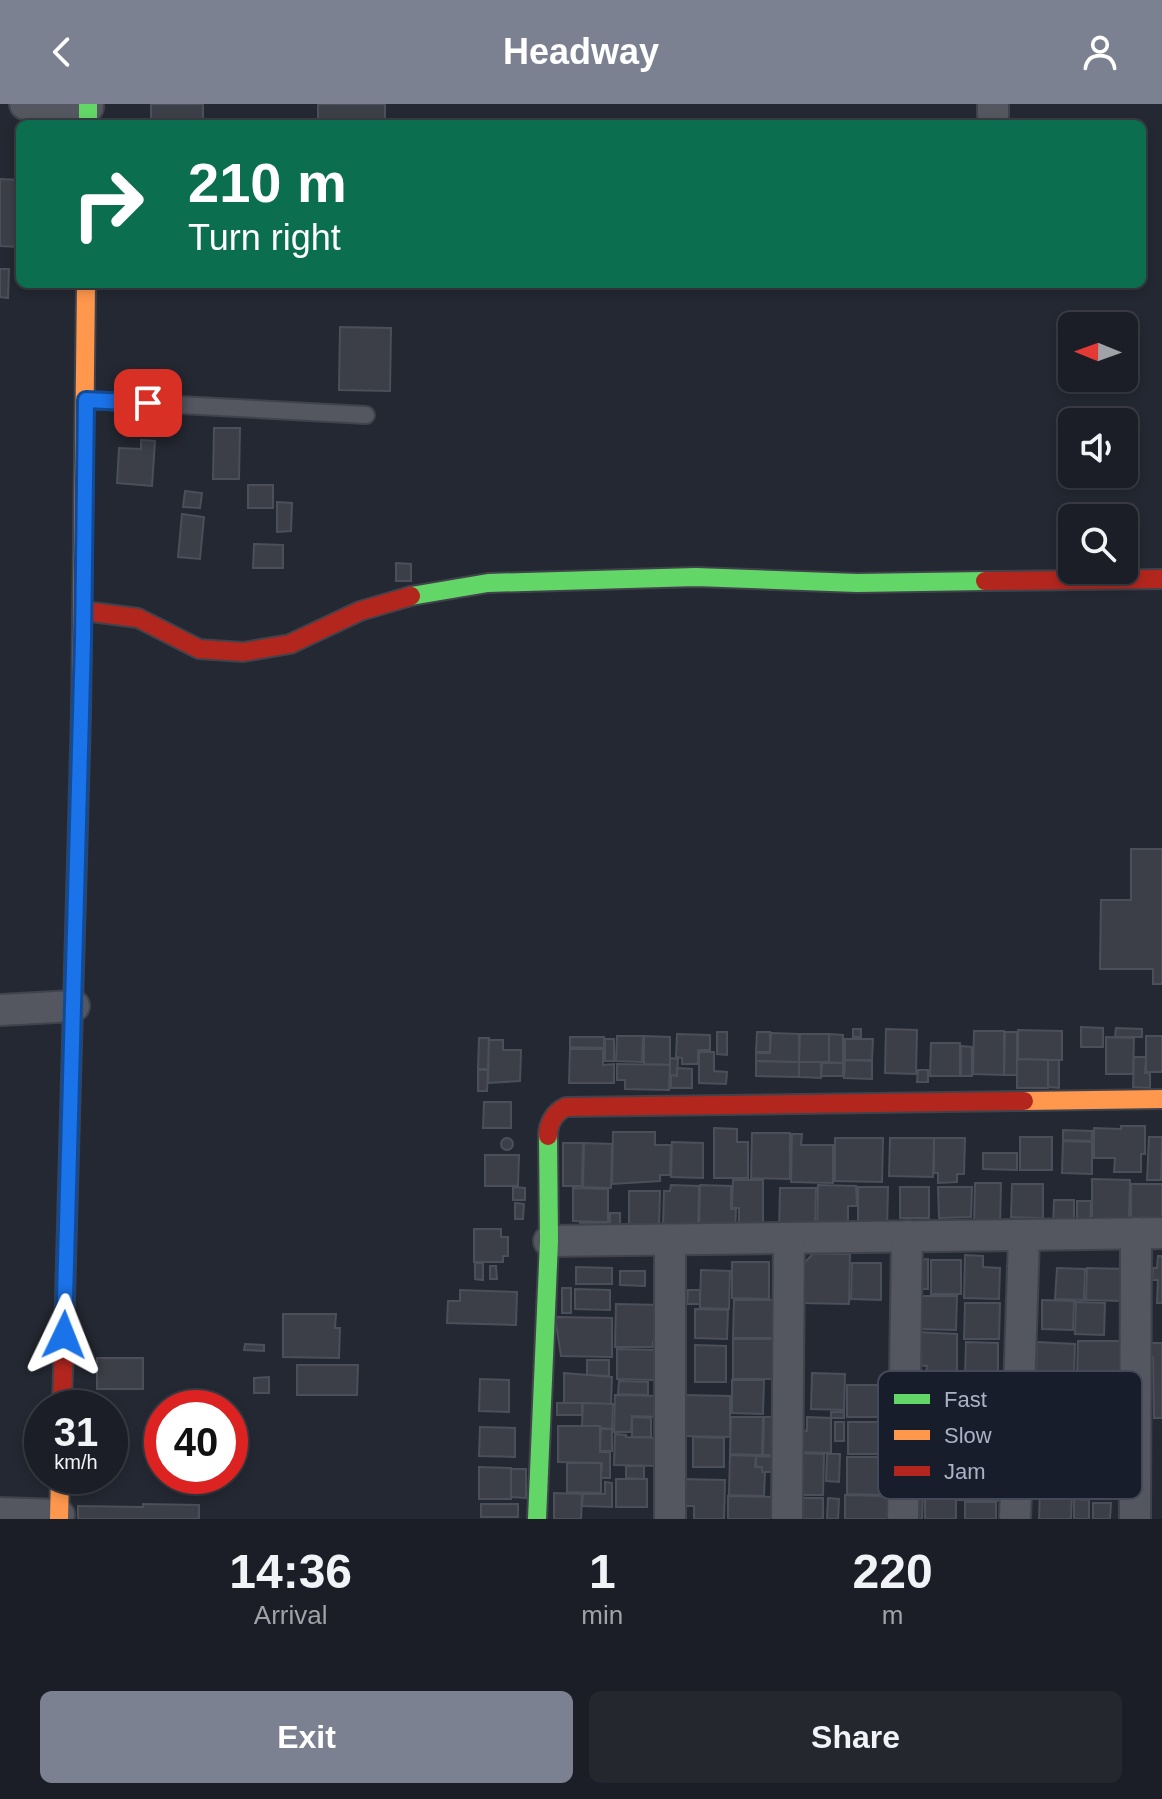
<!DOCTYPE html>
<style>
body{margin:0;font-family:Helvetica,sans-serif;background:#24272e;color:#f1f3f6;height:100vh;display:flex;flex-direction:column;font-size:30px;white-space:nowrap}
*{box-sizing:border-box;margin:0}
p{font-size:26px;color:#a0a2a7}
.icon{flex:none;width:44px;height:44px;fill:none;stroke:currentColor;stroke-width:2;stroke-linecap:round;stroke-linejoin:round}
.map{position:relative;height:1415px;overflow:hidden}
.drawer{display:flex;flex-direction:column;background:#1b1e26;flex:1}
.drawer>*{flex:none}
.top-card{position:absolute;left:16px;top:16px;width:1130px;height:168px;border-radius:12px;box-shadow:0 4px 12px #0003,0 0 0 2px #393c43;background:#0b6e4f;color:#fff;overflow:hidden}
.needle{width:52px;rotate:271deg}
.controls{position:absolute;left:1058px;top:208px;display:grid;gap:16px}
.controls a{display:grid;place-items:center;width:80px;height:80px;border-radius:12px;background:#1b1e26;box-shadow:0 4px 12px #0003,0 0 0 2px #393c43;font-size:40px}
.speed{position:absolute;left:24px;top:1286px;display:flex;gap:16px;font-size:40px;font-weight:700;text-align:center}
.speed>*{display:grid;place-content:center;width:104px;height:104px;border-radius:50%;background:#1b1e26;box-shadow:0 4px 12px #0003,0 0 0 2px #393c43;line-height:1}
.speed small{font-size:20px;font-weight:400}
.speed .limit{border:12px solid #d22;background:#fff;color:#111}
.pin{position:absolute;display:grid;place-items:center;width:68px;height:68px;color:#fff;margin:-34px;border-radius:16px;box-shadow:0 4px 12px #0006}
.me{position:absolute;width:88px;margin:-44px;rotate:2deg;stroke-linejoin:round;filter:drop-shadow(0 0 6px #0008)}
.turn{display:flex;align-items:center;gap:28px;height:168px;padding:0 40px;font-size:36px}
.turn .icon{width:104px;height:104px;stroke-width:2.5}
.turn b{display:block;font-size:56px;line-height:68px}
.eta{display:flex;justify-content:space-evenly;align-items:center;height:136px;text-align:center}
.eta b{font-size:48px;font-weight:600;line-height:56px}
.cta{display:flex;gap:16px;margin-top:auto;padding:16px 40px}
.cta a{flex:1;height:92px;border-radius:12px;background:#7c8192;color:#fff;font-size:32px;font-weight:600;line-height:92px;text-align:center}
.cta a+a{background:#24272e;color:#f1f3f6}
header{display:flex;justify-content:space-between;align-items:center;height:104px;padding:0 40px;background:#7c8192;color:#fff;font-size:36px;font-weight:600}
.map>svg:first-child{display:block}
</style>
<header><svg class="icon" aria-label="back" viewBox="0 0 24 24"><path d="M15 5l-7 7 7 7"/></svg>Headway<svg class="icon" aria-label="person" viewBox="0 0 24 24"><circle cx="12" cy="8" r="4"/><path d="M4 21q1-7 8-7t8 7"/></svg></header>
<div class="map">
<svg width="1162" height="1415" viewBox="0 0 1162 1415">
<rect width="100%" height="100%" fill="#242832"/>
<!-- building -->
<g fill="#3c3f48" stroke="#4b4f5a" stroke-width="2">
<rect x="151" y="0" width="52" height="20"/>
<rect x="318" y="0" width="67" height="20"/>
<path d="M0,75l20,1 -1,67 -19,-1z"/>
<path d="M0,165h9l-1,29 -8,-1z"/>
<path d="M340,223l51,1 -1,63 -51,-1z"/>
<path d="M214,324h26l-1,51h-26z"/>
<path d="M141,336l14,1 -3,45 -35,-3 2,-35 22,1z"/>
<rect x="248" y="381" width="25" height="23"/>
<path d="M185,387l17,2 -2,15 -17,-1z"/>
<path d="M277,398l15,1 -1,28 -14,1z"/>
<path d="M182,410l22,3 -4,42 -22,-2z"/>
<path d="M254,440l29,1v23h-30z"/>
<path d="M396,459l15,1v17h-15z"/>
<path d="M1131,745h31v135h-9v-15h-53l1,-69h30z"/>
<path d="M1081,923l22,1v19h-22z"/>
<path d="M1116,924l26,1v8h-27z"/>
<rect x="853" y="925" width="8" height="8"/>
<path d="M886,925l31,1 -1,44 -31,-1z"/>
<path d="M1018,926l44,1v29l-44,-1z"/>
<path d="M974,927h30v44l-31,-1z"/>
<path d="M717,928h10v23l-10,-1z"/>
<path d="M757,928h13v20h-14z"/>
<path d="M1005,928h12v43h-13z"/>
<path d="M771,929l28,1v28l-43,-1v-8h14z"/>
<path d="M677,930l33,1v15h-12v14h-16v-6l-6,-1z"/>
<path d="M800,930h29v28h-30z"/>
<path d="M829,930l14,1v28l-14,-1z"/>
<path d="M617,932h26l-1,26 -26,-1z"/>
<path d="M644,932l26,1v28l-26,-1z"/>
<rect x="1146" y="932" width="16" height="36"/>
<path d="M570,933h34v11l-34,-1z"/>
<path d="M1106,933l28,1 -1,36h-27z"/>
<path d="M479,934h10l-1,31h-10z"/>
<rect x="605" y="935" width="9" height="22"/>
<path d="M845,935h28l-1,21h-27z"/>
<path d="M489,936h14v10h18l-1,31 -32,2z"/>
<path d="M931,939h29v33h-30z"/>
<path d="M961,942l11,1v29h-11z"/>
<path d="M570,945h33v16l11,-1v19h-45z"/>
<path d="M699,948h15v19l13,1 -1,12 -27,-1z"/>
<path d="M1134,953h12l-1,16h5v15l-17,-1z"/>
<path d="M670,954l8,1 -1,17 -7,-1z"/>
<path d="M1017,955l31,1v28h-31z"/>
<path d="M845,956l27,1v18l-28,-1z"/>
<path d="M1048,956h11v28l-11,-1z"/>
<path d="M756,957l43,1v15l-43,-1z"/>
<path d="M799,958h22v16l-22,-1z"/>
<path d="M822,959h21v13h-22z"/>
<path d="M617,960l53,1 -1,25 -44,-1v-9h-8z"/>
<path d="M677,964l15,1v19h-21v-13l6,1z"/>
<path d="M478,966h10l-1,21h-9z"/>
<path d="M918,966h10v12h-11z"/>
<path d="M484,998h27v26h-28z"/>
<path d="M1121,1022h24v28h-4v18h-27l1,-14h-21v-30l27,1z"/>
<path d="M714,1024l23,1v13h11v36h-34z"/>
<path d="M1063,1026l29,1v10l-29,-1z"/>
<path d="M613,1028h42v13h16l-1,30h-10v6l-48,3z"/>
<path d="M752,1029h38v46l-39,-1z"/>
<path d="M792,1030h10l-1,11h32v38l-42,-1z"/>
<rect x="1020" y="1033" width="32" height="33"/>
<path d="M1149,1033h13l-1,43h-14z"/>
<circle cx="507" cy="1040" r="6"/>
<path d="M835,1034h48l-1,44 -47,-1z"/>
<path d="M890,1034h44l-1,39 -44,-1z"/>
<path d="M934,1034h31l-1,36h-7v8l-19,1v-10h-4z"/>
<path d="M1063,1037l29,1v32l-30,-1z"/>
<path d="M672,1038l31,1v35l-32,-1z"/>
<path d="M563,1039h20l-1,43h-19z"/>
<path d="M584,1039l28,1 -1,44 -28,-1z"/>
<path d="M983,1049h34v17l-34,-1z"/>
<path d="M485,1051h34l-1,31h-33z"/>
<path d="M1092,1075l38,1 -1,38 -19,1v10h-18z"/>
<path d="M733,1076h30v51l-24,-1v-22h-7z"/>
<path d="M975,1079h26l-1,43h-26z"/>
<path d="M1012,1080h31v34l-32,-1z"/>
<path d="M1131,1080h31v34l-31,-1z"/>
<path d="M671,1081l28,1 -1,42 -35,-1 1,-36h6z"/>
<path d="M700,1081l31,1v23h5l-1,26 -36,-1z"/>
<path d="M818,1081l38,1 1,20h-9v18l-31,8z"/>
<path d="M513,1083l12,1v12h-12z"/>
<path d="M858,1083h30l-1,43 -29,-1z"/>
<rect x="900" y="1083" width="29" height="31"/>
<path d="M938,1083h34l-1,30 -32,1z"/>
<path d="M573,1084l35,1v33l-35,-1z"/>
<path d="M780,1084h36l-1,43h-36z"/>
<path d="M629,1087h31l-1,36h-30z"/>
<path d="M1054,1096h20v27h-21z"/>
<path d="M1077,1097h14l-1,27h-13z"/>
<path d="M515,1099l9,1 -1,15h-8z"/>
<path d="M610,1109h10v20l-40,-1v-9h30z"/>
<path d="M474,1125h27v8h7v19h-5v6h-29z"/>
<path d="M813,1150h37l-1,50 -46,-1 1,-40z"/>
<path d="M965,1151l18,1v11l17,1 -1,31 -35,-1z"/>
<path d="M1158,1152h4v47h-5l1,-23h-6l1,-12h4z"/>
<path d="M928,1155v30h-9v-29z"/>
<rect x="931" y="1156" width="30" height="34"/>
<path d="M732,1158h37v37l-37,-1z"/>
<path d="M475,1159h8v17l-8,-1z"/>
<path d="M852,1159h29v37l-30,-1z"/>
<path d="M490,1162h6l1,13h-7z"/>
<path d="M576,1163l36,1v16h-36z"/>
<path d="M1057,1164l28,1 -1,31 -29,-1z"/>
<path d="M1087,1164l37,1 -1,32 -37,-1z"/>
<path d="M701,1166l29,1 -1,38 -29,-1z"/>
<path d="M620,1167h25v15l-25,-1z"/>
<rect x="562" y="1184" width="9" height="25"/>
<path d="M575,1185l35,1v20l-35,-1z"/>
<path d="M460,1186l57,2 -1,33 -69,-2 1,-22h12z"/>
<path d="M688,1186h12v14h-13z"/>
<path d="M919,1192h38l-1,34 -37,-1z"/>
<path d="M734,1196h42v38h-43z"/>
<path d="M1042,1196l32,1 -1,29 -31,-1z"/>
<path d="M1076,1198l29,1 -1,32 -29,-1z"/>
<path d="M965,1199h35l-1,36h-35z"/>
<path d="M616,1200l46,1 -1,37h-8v5h-38z"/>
<path d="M695,1205l33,1 -1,29 -32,-1z"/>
<path d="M283,1210h53l-1,14h5l-1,30 -56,-1z"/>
<path d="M555,1213l57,1v39l-51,-1z"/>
<path d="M917,1228l40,2v40h-31l1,-8 -10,-1z"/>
<path d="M733,1235h43l-1,40h-42z"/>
<path d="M1078,1237h44v37l-45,-1z"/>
<path d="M966,1238l32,1v33l-33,-1z"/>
<path d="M1037,1238l38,2 -1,30 -38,-1z"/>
<path d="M1144,1239h18v75h-8l-1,-61h-10z"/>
<path d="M245,1240l19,1v6l-20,-1z"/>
<path d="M695,1241l31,1v36h-31z"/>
<path d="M617,1245l37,1v30l-37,-1z"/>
<rect x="97" y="1254" width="46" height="31"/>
<path d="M587,1256h22v16l-22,-1z"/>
<path d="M297,1261h61l-1,30h-60z"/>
<path d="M564,1269l48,4 -1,27 -47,-1z"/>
<path d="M812,1269l33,1 -1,36 -33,-1z"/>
<path d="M269,1273v16h-15v-15z"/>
<path d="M480,1275l29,1v32l-30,-1z"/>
<path d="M732,1276h32l-1,34 -31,-1z"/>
<path d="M619,1277l29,1v13l-30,-1z"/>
<rect x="847" y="1281" width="43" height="32"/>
<path d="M615,1291l44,1v21l-27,-1 -1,16h-17z"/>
<path d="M684,1291l46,1v41l-46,-1z"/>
<rect x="557" y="1299" width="25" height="12"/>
<path d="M583,1299l30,1 -1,25 -30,-3z"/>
<rect x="831" y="1308" width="13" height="6"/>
<path d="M632,1313l19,1v19h-19z"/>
<path d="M731,1313h32l-1,38 -32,-1z"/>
<path d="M764,1313h11v38h-12z"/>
<path d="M807,1313l24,1v35l-30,-1v-22l6,1z"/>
<rect x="835" y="1318" width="9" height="19"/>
<rect x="848" y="1318" width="42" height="32"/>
<path d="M558,1322h42v26h10v26h-9l1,-15 -44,-1z"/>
<path d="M480,1323l35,1v29l-36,-1z"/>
<path d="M601,1325h11v22h-12z"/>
<path d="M615,1330l11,1v2l34,1 -1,28 -45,-1z"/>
<path d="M693,1333l31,1v29h-31z"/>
<path d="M800,1349l24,1 -1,41h-24z"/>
<path d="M827,1350h13l-1,28 -13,-1z"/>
<path d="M730,1351l26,1 -1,11h7v5h3l-1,24 -35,-1z"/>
<path d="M756,1352l21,1 -2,15h-13v-5l-6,-1z"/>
<path d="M847,1353h37l-1,38 -36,-1z"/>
<path d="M958,1355h49l-1,42 -48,-1z"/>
<path d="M567,1359h34v30l-34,-1z"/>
<path d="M626,1362h18v13l-18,-1z"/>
<path d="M479,1363l32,1v31h-32z"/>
<path d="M511,1365h15v29l-15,-1z"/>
<rect x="616" y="1375" width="31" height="28"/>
<path d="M680,1375l45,1 -1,39h-30v-13h-14z"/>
<path d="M605,1378l7,1v24l-30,-1 1,-12h22z"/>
<path d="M911,1386h12l-1,29h-11z"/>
<path d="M925,1386l31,1v28h-31z"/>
<path d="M1040,1386l32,1 -1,28h-32z"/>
<path d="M554,1389l28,1 -1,25h-27z"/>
<path d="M845,1391l44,1v23h-44z"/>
<path d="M728,1392l47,1 -1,22h-46z"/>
<rect x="800" y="1394" width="23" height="21"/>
<path d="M828,1394l11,1 -1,20h-11z"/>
<path d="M1074,1395l15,1v19h-15z"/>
<rect x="965" y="1398" width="31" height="17"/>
<path d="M1093,1399h18l-1,16h-17z"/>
<path d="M143,1400l56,1v14h-121v-13l65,1z"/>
<rect x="481" y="1400" width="37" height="13"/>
</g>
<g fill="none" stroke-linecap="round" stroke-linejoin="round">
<defs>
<path id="lane" d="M87,296l279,15"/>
<g id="street">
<path d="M25,0l63,3"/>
<path d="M993,12v-12"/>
<path d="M0,906l74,-4"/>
<path d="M549,1137l613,-8"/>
<path d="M0,1409l59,2"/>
<path d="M670,1415v-279"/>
<path d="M787,1415l2,-281"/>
<path d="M903,1415l4,-283"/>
<path d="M1015,1415l9,-284"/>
<path d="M1135,1415l1,-286"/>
</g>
<g id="fast">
<path d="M88,0v20"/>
<path d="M411,492l77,-13 208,-6 161,6 128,-2"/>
<path d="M537,1415l12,-278 -1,-105"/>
</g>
<g id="slow">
<path d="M81,610l5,-430"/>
<path d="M1024,997l138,-2"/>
<path d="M59,1415l1,-43"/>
</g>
<g id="jam">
<path d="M985,477l177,-2"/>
<path d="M84,507l54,7 61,31 44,3 47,-8 70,-33 51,-15"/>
<path d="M548,1032c0,-13 7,-24 18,-29l458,-6"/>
<path d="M62,1304l19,-694"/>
</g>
</defs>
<!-- lane casing -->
<use href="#lane" stroke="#40434b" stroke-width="20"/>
<!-- street casing -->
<use href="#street" stroke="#40434b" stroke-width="34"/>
<!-- fast casing -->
<use href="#fast" stroke="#40434b" stroke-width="22"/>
<!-- slow casing -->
<use href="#slow" stroke="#40434b" stroke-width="22"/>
<!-- jam casing -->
<use href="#jam" stroke="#40434b" stroke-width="22"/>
<!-- lane -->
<use href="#lane" stroke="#545660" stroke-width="16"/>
<!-- street -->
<use href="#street" stroke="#545660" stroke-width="30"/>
<!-- fast -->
<use href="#fast" stroke="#63d668" stroke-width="18"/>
<!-- slow -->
<use href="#slow" stroke="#ff974d" stroke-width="18"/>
<!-- jam -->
<use href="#jam" stroke="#b3261e" stroke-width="18"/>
</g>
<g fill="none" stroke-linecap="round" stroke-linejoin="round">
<defs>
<path id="route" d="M64,1231l19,-695 3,-240 62,3"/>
</defs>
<!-- route casing -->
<use href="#route" stroke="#114b97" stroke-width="20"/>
<!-- route -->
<use href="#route" stroke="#1a73e8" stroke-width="14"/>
</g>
<!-- legend -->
<rect x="878" y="1267" width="264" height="128" rx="12" fill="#181d2c" stroke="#44495a" stroke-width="2"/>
<rect x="894" y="1290" width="36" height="10" fill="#63d668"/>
<rect x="894" y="1326" width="36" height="10" fill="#ff974d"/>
<rect x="894" y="1362" width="36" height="10" fill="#b3261e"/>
<g font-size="22" fill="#acb1c5">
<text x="944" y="1303">Fast</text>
<text x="944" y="1339">Slow</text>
<text x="944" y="1375">Jam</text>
</g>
</svg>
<div class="controls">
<a><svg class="needle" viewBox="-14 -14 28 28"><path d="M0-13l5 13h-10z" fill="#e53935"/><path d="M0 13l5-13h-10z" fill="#a0a2a7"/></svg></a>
<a><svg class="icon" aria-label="sound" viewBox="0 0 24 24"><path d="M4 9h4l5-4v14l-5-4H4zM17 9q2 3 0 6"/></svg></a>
<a><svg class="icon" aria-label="search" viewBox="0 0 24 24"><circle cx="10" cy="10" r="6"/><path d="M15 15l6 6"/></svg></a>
</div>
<div class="speed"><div>31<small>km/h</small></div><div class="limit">40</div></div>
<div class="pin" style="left:148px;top:299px;background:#d93025"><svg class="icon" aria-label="arrive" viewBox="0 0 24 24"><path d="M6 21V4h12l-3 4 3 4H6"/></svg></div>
<svg class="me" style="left:64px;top:1231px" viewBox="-20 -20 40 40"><path d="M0-17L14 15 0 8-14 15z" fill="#1a73e8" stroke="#fff" stroke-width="4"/></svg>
<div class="top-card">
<div class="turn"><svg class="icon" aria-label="right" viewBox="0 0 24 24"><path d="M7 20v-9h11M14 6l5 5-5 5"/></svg><div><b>210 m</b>Turn right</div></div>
</div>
</div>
<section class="drawer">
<div class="eta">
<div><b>14:36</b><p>Arrival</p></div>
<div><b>1</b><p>min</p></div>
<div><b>220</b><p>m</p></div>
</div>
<div class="cta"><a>Exit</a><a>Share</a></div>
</section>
